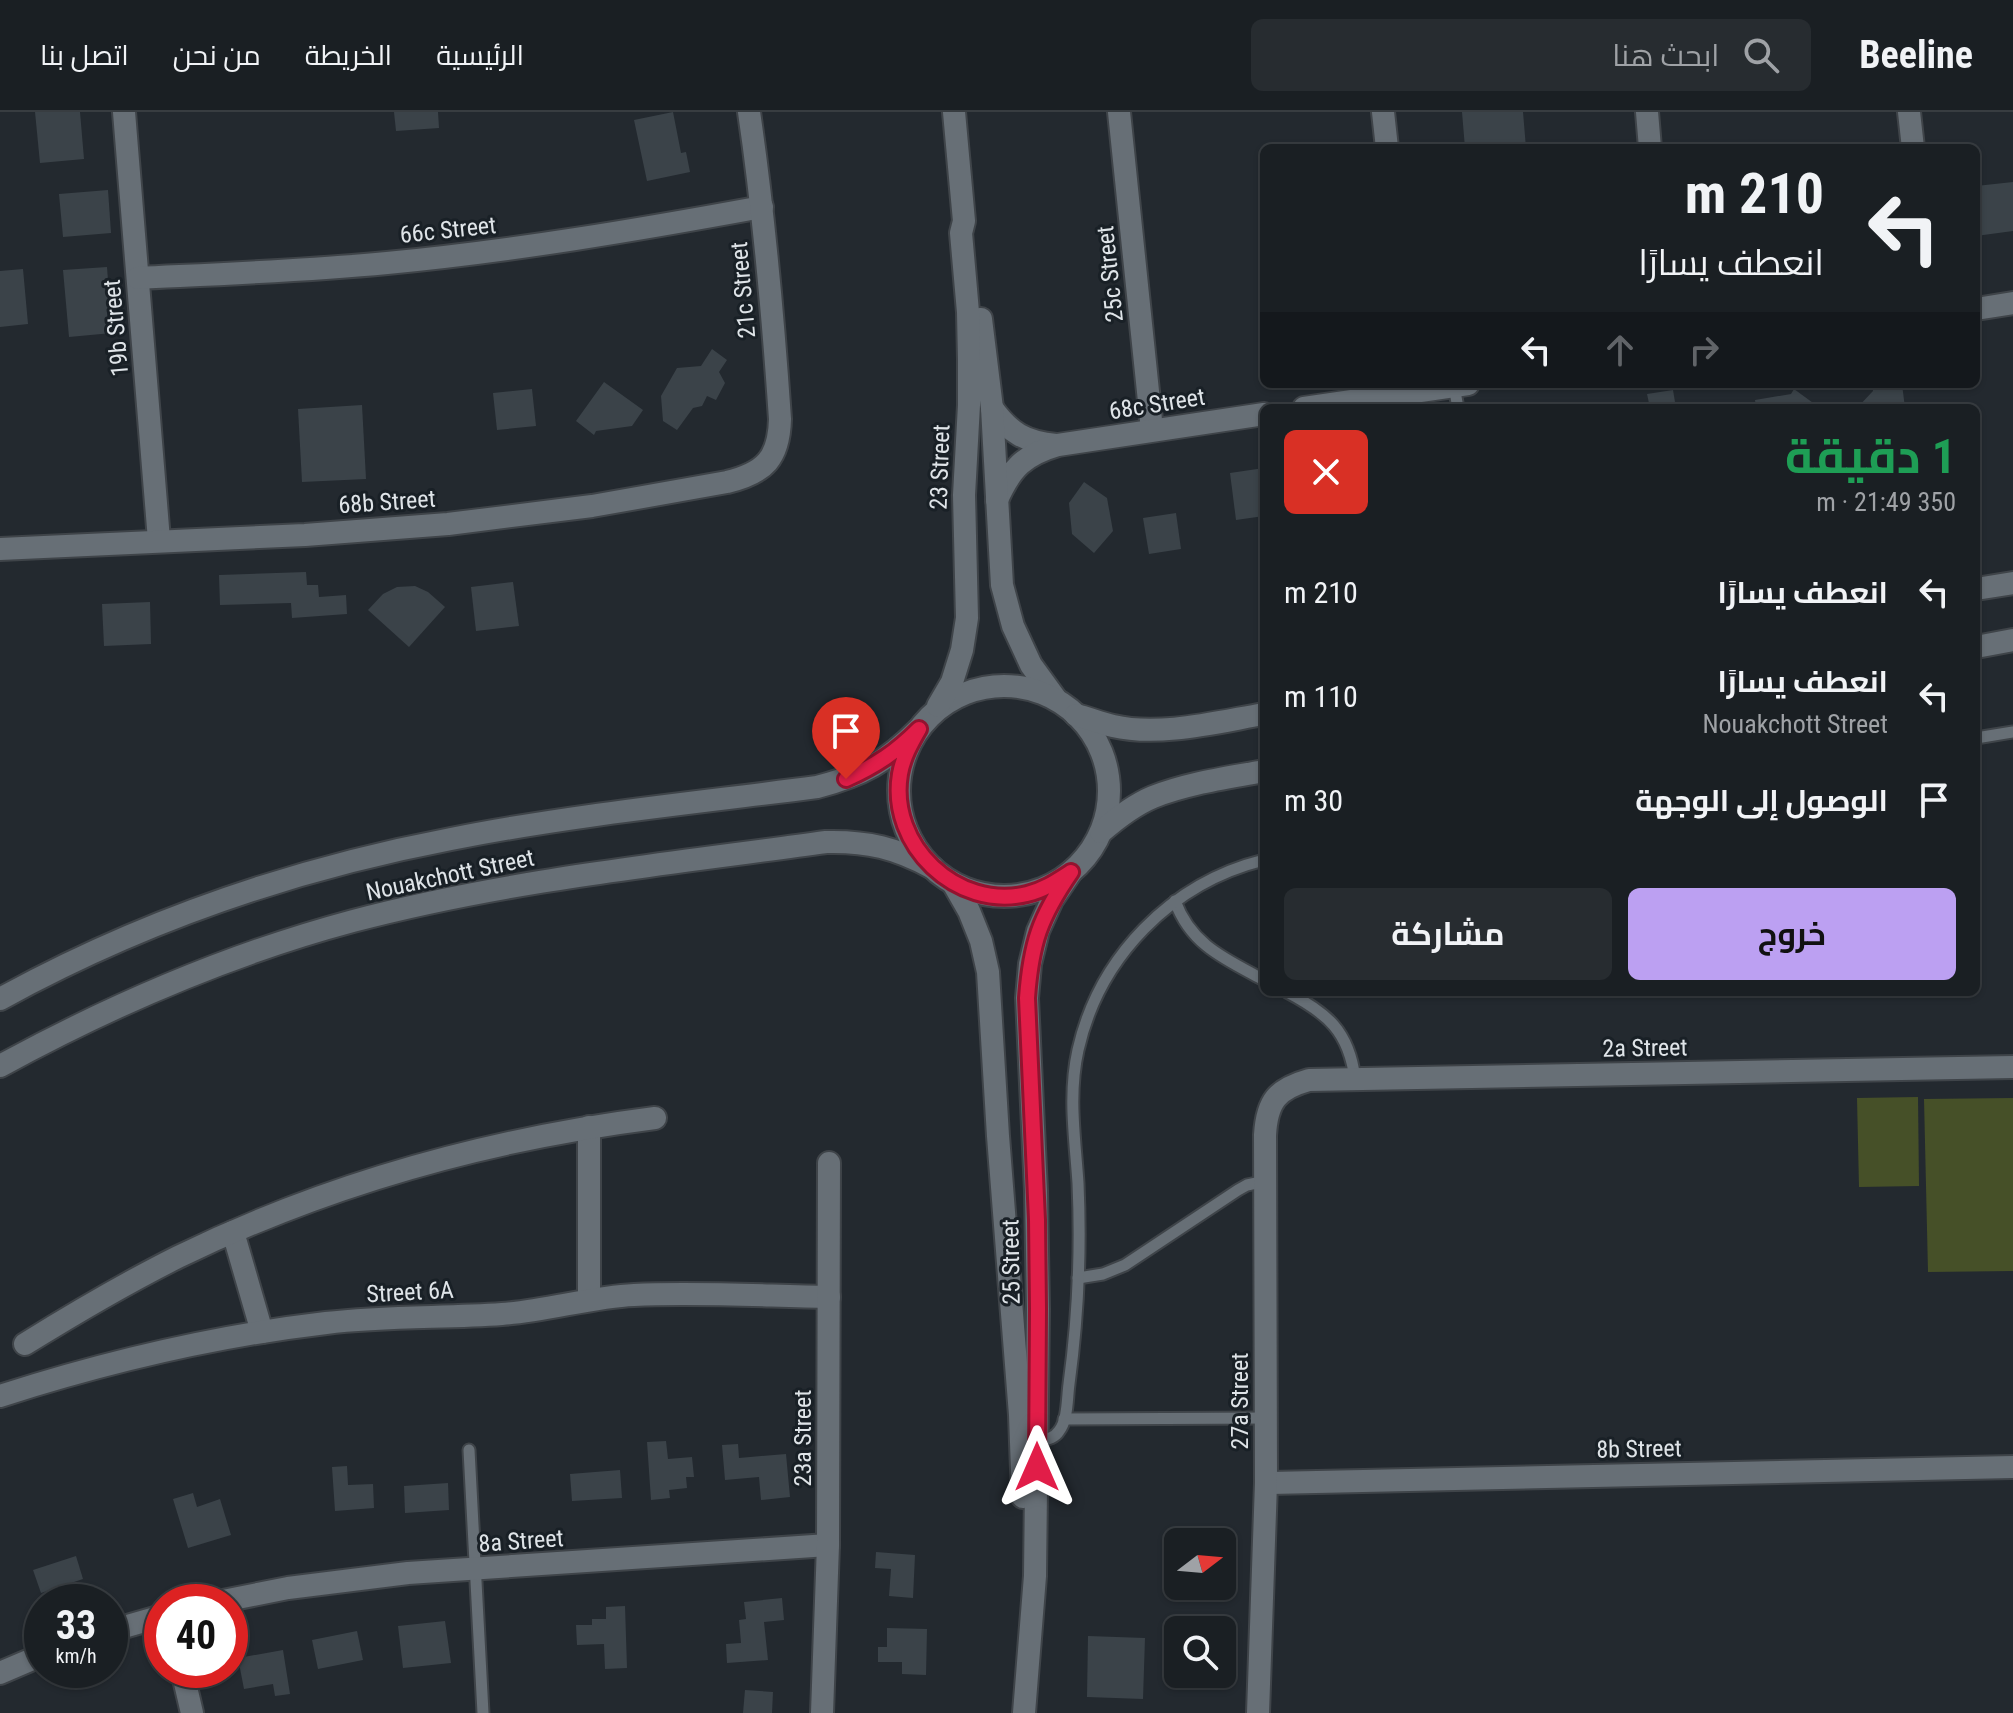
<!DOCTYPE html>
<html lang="ar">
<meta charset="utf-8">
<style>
body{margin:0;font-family:"Roboto Condensed",Cairo,sans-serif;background:#272c30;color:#f1f3f6;direction:rtl;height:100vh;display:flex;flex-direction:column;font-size:30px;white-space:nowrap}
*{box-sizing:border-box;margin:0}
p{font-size:26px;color:#9fa2a6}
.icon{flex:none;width:44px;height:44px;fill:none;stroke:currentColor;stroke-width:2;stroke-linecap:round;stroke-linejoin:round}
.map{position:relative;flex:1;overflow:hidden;direction:ltr}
.panel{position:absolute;left:1260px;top:292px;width:720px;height:592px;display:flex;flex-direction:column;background:#1a1f23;border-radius:12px;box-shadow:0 2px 6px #0004,0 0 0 2px #383d41;direction:rtl}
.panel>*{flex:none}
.top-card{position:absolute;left:1260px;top:32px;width:720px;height:244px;border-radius:12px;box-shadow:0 2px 6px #0004,0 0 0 2px #383d41;direction:rtl;background:#1a1f23;color:#f1f3f6;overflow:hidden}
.needle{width:52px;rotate:74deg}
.controls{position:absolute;left:1164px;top:1416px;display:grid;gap:16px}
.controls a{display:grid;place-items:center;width:72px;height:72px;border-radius:12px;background:#1a1f23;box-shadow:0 2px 6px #0004,0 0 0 2px #383d41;font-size:40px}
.speed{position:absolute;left:24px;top:1472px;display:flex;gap:16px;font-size:40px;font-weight:700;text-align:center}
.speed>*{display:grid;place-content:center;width:104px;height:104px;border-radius:50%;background:#1a1f23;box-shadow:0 2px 6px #0004,0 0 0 2px #383d41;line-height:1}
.speed small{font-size:20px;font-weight:400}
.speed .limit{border:12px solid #d22;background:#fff;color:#111}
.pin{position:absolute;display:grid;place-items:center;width:68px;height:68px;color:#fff;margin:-82px -34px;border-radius:50% 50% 50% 0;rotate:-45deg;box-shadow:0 0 8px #0007}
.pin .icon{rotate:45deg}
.me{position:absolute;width:88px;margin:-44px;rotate:0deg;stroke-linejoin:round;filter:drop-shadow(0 0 6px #0008)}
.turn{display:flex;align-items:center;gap:28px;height:168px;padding:0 24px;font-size:36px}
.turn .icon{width:104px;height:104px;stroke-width:2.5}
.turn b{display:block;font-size:56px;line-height:68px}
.lanes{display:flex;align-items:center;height:76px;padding:0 24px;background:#0003;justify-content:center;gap:40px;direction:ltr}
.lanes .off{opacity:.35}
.round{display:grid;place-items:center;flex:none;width:84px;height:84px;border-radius:12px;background:#272c30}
.head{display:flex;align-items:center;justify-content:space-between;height:136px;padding:0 24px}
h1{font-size:48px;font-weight:700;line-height:60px;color:#1e9e55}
.action{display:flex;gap:16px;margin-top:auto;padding:16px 24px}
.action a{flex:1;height:92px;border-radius:12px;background:#bca0f2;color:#111;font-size:32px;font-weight:700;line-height:92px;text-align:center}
.action a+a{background:#272c30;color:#f1f3f6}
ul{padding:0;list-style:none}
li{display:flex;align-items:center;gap:24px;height:104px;padding:0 24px}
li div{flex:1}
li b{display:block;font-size:30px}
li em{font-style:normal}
header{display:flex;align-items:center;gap:48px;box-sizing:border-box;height:112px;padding:0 40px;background:#1a1f23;border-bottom:2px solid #383d41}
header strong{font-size:38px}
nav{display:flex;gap:44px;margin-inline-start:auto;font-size:28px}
.search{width:560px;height:72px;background:#272c30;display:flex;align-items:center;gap:20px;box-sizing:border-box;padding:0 28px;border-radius:12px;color:#9fa2a6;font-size:30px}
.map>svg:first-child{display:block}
</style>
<header>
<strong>Beeline</strong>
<div class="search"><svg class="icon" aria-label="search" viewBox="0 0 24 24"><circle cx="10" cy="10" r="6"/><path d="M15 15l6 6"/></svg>ابحث هنا</div>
<nav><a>الرئيسية</a><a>الخريطة</a><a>من نحن</a><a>اتصل بنا</a></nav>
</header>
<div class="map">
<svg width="2013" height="1601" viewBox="0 0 2013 1601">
<rect width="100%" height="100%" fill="#23292f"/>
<!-- green -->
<g fill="#465028">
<path d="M1918,985l1,89 -60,1 -2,-89z"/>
<path d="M2013,986v173l-85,1 -4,-173z"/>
</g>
<!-- building -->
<g fill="#3b4349">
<path d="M35,0h45l4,47 -44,4z"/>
<path d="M394,0h44l1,16 -43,3z"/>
<path d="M673,0l8,41 5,-1 4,20 -43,9 -13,-61z"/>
<path d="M1462,0h61l3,36h-61z"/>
<path d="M2013,70v49l-37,5v-50z"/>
<path d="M108,78l3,43 -48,4 -4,-43z"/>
<path d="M107,155l5,66 -43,4 -6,-67z"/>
<path d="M23,157l5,55 -28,3v-56z"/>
<path d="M712,237l15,11 -8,12 6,11 -9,17 -9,-4 -5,10 -9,2 -16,22 -14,-9 -2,-25 16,-28 24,-2z"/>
<path d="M604,270l39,28 -11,16 -36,5 -2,4 -18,-14z"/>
<path d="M1872,272h30l3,24h-48l16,-17z"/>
<path d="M532,277l4,37 -39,4 -4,-37z"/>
<path d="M1794,277l26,19h-64l-1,-8 36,-6z"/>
<path d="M1673,278l3,18h-26l-3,-14z"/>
<path d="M362,293l4,74 -64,3 -4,-73z"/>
<path d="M1264,356v48l-28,4 -6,-47z"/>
<path d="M1084,370l23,16 6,33 -19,22 -22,-19 -3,-31z"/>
<path d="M1176,401l5,36 -32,5 -6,-36z"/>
<path d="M306,460l1,13h11l1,12 27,-2 1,19 -55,4 -1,-15 -71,2 -1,-30z"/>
<path d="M513,470l6,44 -43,5 -5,-44z"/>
<path d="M415,474l13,6 17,15 -36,40 -41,-37 15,-16 14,-7z"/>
<path d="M150,490l1,42 -47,2 -2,-42z"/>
<path d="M666,1329l2,18 24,-2 2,20h-8l1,11 -18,2 1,8 -19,2 -4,-58z"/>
<path d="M738,1332l1,14 47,-4 4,43 -29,3 -2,-23 -34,3 -3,-35z"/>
<path d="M347,1354l1,19 25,-1 1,24 -39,3 -3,-44z"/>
<path d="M620,1358l2,28 -50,3 -2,-27z"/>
<path d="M448,1371l1,27 -44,3 -1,-27z"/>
<path d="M193,1381l4,14 23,-8 11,36 -43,13 -15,-49z"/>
<path d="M876,1440l39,3 -2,43 -24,-2 2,-27 -16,-1z"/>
<path d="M76,1444l7,23 -42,14 -8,-23z"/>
<path d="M782,1486l2,22 -20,2 4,38 -41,3 -1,-19 15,-1 -2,-23 7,-1 -2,-17z"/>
<path d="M625,1494l2,62 -22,1 -1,-25 -27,1 -1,-20h16v-6h14v-12z"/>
<path d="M445,1509l6,42 -48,5 -5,-42z"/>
<path d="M887,1516l40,1 -1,46 -24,-1v-12h-24v-15h9z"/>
<path d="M357,1519l6,29 -45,9 -6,-29z"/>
<path d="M1088,1524l57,2 -2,61 -56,-2z"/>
<path d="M283,1538l7,44 -15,2 -2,-12 -29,5 -6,-31z"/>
<path d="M745,1578l28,2 -1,21h-29z"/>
</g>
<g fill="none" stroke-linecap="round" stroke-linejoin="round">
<defs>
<g id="service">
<path d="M1454,274l4,22"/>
<path d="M1976,626l37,-6"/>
<path d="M1175,789c16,44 50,58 89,79"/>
<path d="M1287,880c40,21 62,39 68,87"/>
<path d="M1078,1166l25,-4 22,-9 113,-75 9,-5 19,-4"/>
<path d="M1064,1307l203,-1"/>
<path d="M1038,1328c8,0 16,-1 21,-9 9,-11 8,-33 10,-47 9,-66 12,-134 9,-201 -3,-45 -10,-88 0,-133 21,-93 93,-167 186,-190"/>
<path d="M469,1338l14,263"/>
</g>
<g id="minor">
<path d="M124,0l35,428"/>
<path d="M1119,0l33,318"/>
<path d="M1383,0l4,36"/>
<path d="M1647,0l3,36"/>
<path d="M1909,0l4,36"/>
<path d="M138,166c83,-4 166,-7 249,-15 126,-12 250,-33 375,-56"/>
<path d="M1976,197l37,-6"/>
<path d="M992,296c18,25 33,34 64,37"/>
<path d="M1304,296l164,-24"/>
<path d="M997,388c14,-32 27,-45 61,-55l206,-31"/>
<path d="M0,437l305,-14 143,-11 144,-18 135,-24c38,-9 52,-24 53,-63 -7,-103 -16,-205 -31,-307"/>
<path d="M589,1015v173"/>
<path d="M233,1120l29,100"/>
<path d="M25,1232c50,-31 101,-61 153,-87 150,-73 312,-118 477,-139"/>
<path d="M0,1284c106,-34 215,-60 326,-73 59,-7 117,-5 176,-9 45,-3 88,-17 132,-19 65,-3 131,1 195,2"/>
<path d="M1266,1371l747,-16"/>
<path d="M218,1490l70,-14 120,-15 420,-28"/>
<path d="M110,1519l52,-15"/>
<path d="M182,1558l10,43"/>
<path d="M0,1561l42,-18"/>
<path d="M822,1601l6,-168 1,-382"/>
<path d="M1258,1601l8,-230 -1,-348c2,-34 12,-46 44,-55l704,-13"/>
</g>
<g id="tertiary">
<path d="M981,207l11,89 10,177 11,41 18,39 24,33"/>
<path d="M1976,477l37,-6"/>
<path d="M1976,535l37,-7"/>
<circle cx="1004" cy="679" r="105"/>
<path d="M938,594l14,-24 10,-32 5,-32 -3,-123 5,-90v-45l-1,-48 -7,-79 3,-12 -10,-109"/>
<path d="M1076,603c12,3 24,8 37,11 47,11 104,-4 151,-12"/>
<path d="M1101,720c16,-14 33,-27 52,-35 35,-14 74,-19 111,-26"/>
<path d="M953,771l16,28 12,30 7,31 10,164 22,279 3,82"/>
<path d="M0,887c140,-77 294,-130 451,-160 120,-24 244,-36 366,-52 46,-12 69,-25 102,-58"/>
<path d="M0,954c112,-61 230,-112 353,-145 155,-41 315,-57 473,-79 42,-1 70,6 107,26"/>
<path d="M1024,1601l11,-137 3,-267 -2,-118 -9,-193 3,-34 8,-33 14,-31 19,-28"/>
</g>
</defs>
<!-- service casing -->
<use href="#service" stroke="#3f4449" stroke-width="15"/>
<!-- minor casing -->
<use href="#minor" stroke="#3f4449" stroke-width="26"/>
<!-- tertiary casing -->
<use href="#tertiary" stroke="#3f4449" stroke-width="26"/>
<!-- service -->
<use href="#service" stroke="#676f76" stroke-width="11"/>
<!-- minor -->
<use href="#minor" stroke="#676f76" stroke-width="22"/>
<!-- tertiary -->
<use href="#tertiary" stroke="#676f76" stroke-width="22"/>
</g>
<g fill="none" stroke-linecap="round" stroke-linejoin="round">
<defs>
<path id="route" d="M846,667c31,-14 50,-27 73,-50 -8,14 -16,28 -19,45 -12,71 57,137 127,120 17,-4 30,-13 44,-22 -31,45 -40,71 -44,126l10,222 1,89 -1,158"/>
</defs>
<!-- route casing -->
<use href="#route" stroke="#92132f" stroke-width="20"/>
<!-- route -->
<use href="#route" stroke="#e11d48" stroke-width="14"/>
</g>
<g text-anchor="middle" stroke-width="6" stroke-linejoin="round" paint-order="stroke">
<!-- street labels -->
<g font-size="24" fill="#dfe4e8" stroke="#192026">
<text transform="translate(448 118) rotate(-6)" y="8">66c Street</text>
<text transform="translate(1110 162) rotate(-96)" y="8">25c Street</text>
<text transform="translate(743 178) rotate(-95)" y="8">21c Street</text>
<text transform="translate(116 216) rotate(-95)" y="8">19b Street</text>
<text transform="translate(1157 292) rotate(-9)" y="8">68c Street</text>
<text transform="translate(940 355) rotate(-88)" y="8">23 Street</text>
<text transform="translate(387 390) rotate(-4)" y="8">68b Street</text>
<text transform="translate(450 763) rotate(-12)" y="8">Nouakchott Street</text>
<text transform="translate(1645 936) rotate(-1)" y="8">2a Street</text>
<text transform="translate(1011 1150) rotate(-91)" y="8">25 Street</text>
<text transform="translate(410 1180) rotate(-3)" y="8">Street 6A</text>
<text transform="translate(1240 1289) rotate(-90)" y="8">27a Street</text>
<text transform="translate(803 1326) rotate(-90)" y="8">23a Street</text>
<text transform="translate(1639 1337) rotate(-1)" y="8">8b Street</text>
<text transform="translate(521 1429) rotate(-4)" y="8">8a Street</text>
</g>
</g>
</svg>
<div class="controls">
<a><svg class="needle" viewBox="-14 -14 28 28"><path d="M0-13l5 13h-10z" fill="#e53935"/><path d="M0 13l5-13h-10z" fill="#9fa2a6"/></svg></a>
<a><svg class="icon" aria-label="search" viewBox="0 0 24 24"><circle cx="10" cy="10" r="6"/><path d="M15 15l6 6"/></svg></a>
</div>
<div class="speed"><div>33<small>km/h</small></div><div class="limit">40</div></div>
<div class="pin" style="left:846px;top:667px;background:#d93025"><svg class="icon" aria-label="arrive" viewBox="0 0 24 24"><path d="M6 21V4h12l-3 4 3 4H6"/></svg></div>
<svg class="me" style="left:1037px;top:1355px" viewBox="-20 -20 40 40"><path d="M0-17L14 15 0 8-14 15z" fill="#e11d48" stroke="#fff" stroke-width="4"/></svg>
<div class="top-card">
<div class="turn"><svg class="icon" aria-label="left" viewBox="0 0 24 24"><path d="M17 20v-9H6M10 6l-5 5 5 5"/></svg><div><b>210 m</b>انعطف يسارًا</div></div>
<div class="lanes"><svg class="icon" aria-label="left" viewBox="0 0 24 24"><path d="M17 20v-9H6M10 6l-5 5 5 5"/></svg><svg class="icon off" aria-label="ahead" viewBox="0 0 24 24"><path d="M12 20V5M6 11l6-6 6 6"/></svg><svg class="icon off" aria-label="right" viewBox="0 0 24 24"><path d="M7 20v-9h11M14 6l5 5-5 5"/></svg></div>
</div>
<section class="panel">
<div class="head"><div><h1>1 دقيقة</h1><p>350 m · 21:49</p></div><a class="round" style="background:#d93025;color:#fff"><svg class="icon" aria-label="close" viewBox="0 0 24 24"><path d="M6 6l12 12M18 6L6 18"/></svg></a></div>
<ul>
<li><svg class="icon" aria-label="left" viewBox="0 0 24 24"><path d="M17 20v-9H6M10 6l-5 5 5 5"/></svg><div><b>انعطف يسارًا</b></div><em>210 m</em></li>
<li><svg class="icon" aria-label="left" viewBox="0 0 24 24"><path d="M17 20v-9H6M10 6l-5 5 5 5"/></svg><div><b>انعطف يسارًا</b><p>Nouakchott Street</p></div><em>110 m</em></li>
<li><svg class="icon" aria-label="arrive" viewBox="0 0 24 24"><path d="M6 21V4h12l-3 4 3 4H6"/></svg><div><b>الوصول إلى الوجهة</b></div><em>30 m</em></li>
</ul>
<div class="action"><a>خروج</a><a>مشاركة</a></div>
</section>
</div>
